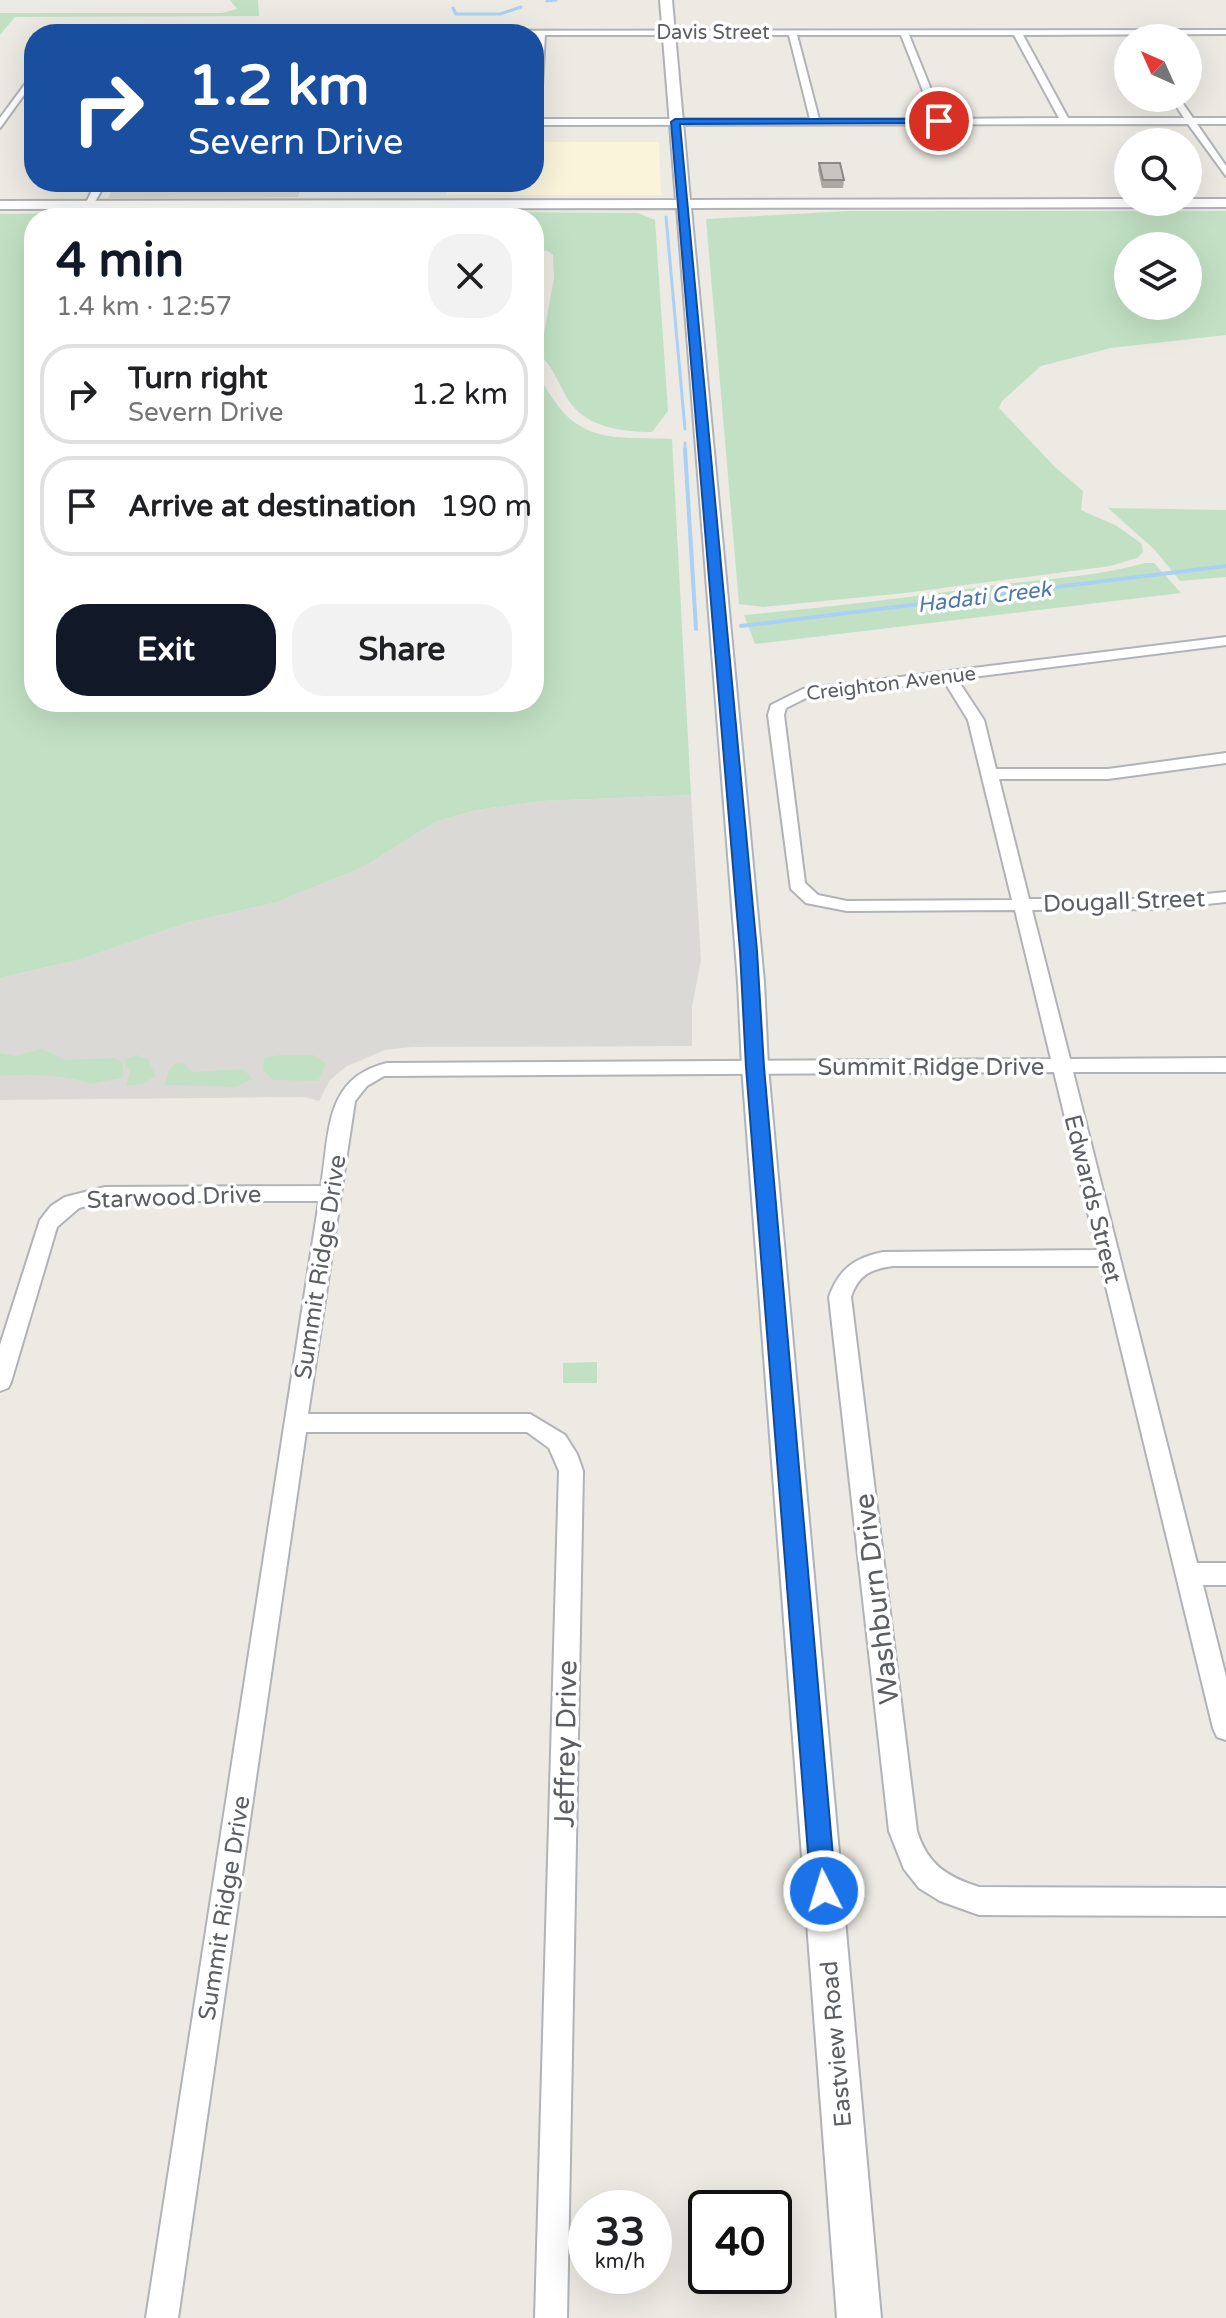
<!DOCTYPE html>
<meta charset="utf-8">
<style>
body{margin:0;font-family:"Varela Round",sans-serif;background:#f2f2f2;color:#202124;height:100vh;display:flex;flex-direction:column;font-size:30px;white-space:nowrap}
*{box-sizing:border-box;margin:0}
p{font-size:26px;color:#757577}
.icon{flex:none;width:44px;height:44px;fill:none;stroke:currentColor;stroke-width:2;stroke-linecap:round;stroke-linejoin:round}
.map{position:relative;flex:1;overflow:hidden}
.sheet{position:absolute;left:24px;top:208px;width:520px;height:504px;display:flex;flex-direction:column;background:#fff;border-radius:32px;box-shadow:0 8px 32px #0002}
.sheet>*{flex:none}
.hud{position:absolute;left:24px;top:24px;width:520px;height:168px;border-radius:32px;box-shadow:0 8px 32px #0002;background:#1a4fa0;color:#fff;overflow:hidden}
.needle{width:52px;rotate:315deg}
.fabs{position:absolute;left:1114px;top:24px;display:grid;gap:16px}
.fabs a{display:grid;place-items:center;width:88px;height:88px;border-radius:50%;background:#fff;box-shadow:0 8px 32px #0002;font-size:40px}
.speed{position:absolute;left:568px;top:2190px;display:flex;gap:16px;font-size:40px;font-weight:700;text-align:center}
.speed>*{display:grid;place-content:center;width:104px;height:104px;border-radius:50%;background:#fff;box-shadow:0 8px 32px #0002;line-height:1}
.speed small{font-size:20px;font-weight:400}
.speed .limit{border:4px solid #111;border-radius:12px;background:#fff;color:#111}
.pin{position:absolute;display:grid;place-items:center;width:68px;height:68px;color:#fff;margin:-34px;border:4px solid #fff;border-radius:50%;box-shadow:0 2px 8px #0007}
.me{position:absolute;width:88px;margin:-44px;rotate:355deg;stroke-linejoin:round;filter:drop-shadow(0 0 6px #0008)}
.turn{display:flex;align-items:center;gap:28px;height:168px;padding:0 32px;font-size:36px}
.turn .icon{width:104px;height:104px;stroke-width:2.5}
.turn b{display:block;font-size:56px;line-height:68px}
.round{display:grid;place-items:center;flex:none;width:84px;height:84px;border-radius:32px;background:#f2f2f2}
.head{display:flex;align-items:center;justify-content:space-between;height:136px;padding:0 32px}
h1{font-size:48px;font-weight:700;line-height:60px;color:#111827}
.cta{display:flex;gap:16px;margin-top:auto;padding:16px 32px}
.cta a{flex:1;height:92px;border-radius:32px;background:#111827;color:#fff;font-size:32px;font-weight:700;line-height:92px;text-align:center}
.cta a+a{background:#f2f2f2;color:#202124}
ul{padding:0;list-style:none}
li{display:flex;align-items:center;gap:24px;height:100px;margin:0 16px 12px;padding:0 16px;border:4px solid #e0e0e0;border-radius:32px}
li div{flex:1}
li b{display:block;font-size:30px}
li em{font-style:normal}
.map>svg:first-child{display:block}
</style>
<div class="map">
<svg width="1226" height="2318" viewBox="0 0 1226 2318">
<rect width="100%" height="100%" fill="#eceae3"/>
<!-- commercial -->
<path fill="#faf4db" d="M534,142h125l2,53h-215l3,-13h85z"/>
<!-- industrial -->
<path fill="#dbd9d5" d="M691,795l10,165 -9,47v39l-281,1 -26,3 -38,16 -17,14 -11,21 -15,-4 -304,3v-122l78,-18 112,-38 88,-20 87,-36 70,-44 41,-12 67,-9z"/>
<!-- education -->
<path fill="#dcd9d1" d="M116,182h187l-5,15 -190,1z"/>
<!-- green -->
<g fill="#c2e1c4" fill-rule="evenodd">
<path d="M230,0h28l1,16 -244,1 -15,18v-22h222l15,-4z"/>
<path d="M394,211l244,2 17,7 13,191 -16,21c-31,0 -68,-5 -85,-34 -9,-16 -14,-31 -27,-43l14,-77 -1,-23 -5,-4 -14,-2v-31h-215l3,-4z"/>
<path d="M849,211h377v124l-115,13 -70,18 -39,35 -3,7 56,59 28,24 -2,19 36,16 25,18 1,8 -6,6 -27,8 -205,27 -142,14 -24,-3 -33,-385zM1128,246h60v60h-60z"/>
<path d="M103,213l-3,5h-66v484h500v-334c12,19 24,44 43,56 25,18 66,13 95,15l19,356 -148,6 -67,9 -41,12 -70,44 -87,36 -88,20 -112,38 -78,18v-764z"/>
<path d="M1108,508l118,2v67l-46,4 -25,-31z"/>
<path d="M1145,563h9l27,30 -426,51 -11,-29c80,-7 159,-17 238,-28 55,-8 110,-9 163,-24z"/>
<path d="M42,1049l23,11 50,-2 8,4 -1,16 -33,6c-17,-10 -67,-10 -89,-8v-23l15,3z"/>
<path d="M137,1055l12,5 6,16 -12,8 -17,2 4,-16 -5,-3v-8z"/>
<path d="M280,1055h33l13,8 -8,18 -44,-1 -11,-9 1,-13z"/>
<path d="M183,1063l10,9 50,-3 10,10 -18,8 -70,-2 3,-13 6,-8z"/>
<path d="M597,1362v21h-34v-20z"/>
</g>
<!-- water -->
<path fill="#aad1f5" d="M324,182h107v1c-14,14 -88,7 -109,5z"/>
<g fill="none" stroke-linecap="round" stroke-linejoin="round">
<!-- stream-far1 -->
<g stroke="#aad1f5" stroke-width="3">
<path d="M547,1l9,-1"/>
<path d="M453,8l3,6h44l21,-7"/>
<path d="M666,217l19,212"/>
<path d="M685,443v8"/>
</g>
<!-- stream -->
<g stroke="#aad1f5" stroke-width="4">
<path d="M685,449l11,180"/>
<path d="M741,626l485,-60"/>
</g>
<defs>
<g id="street">
<path d="M1226,30v4l-203,1 45,83h116l-13,-20h8l14,20h33v6h-29l29,42v10l-38,-52 -654,1 3,-90 -3,-1 -242,-1 4,-2zM545,35h244l21,84h-270zM797,35h104l33,84h-115zM909,35h105l45,83 -116,1z"/>
<path d="M71,32h99l4,2h-107z"/>
<path d="M34,72v9l-34,47v-10z"/>
<path d="M96,182h10l-14,25h-8z"/>
<path d="M1226,637v8l-269,34 27,41 12,49h112l118,-16v10l-118,16h-109l30,120h130l67,-7v10l-67,7 -127,1 38,149 156,-1v14h-153l124,491h29v22h-23l23,92v63l-9,-3 -4,-9 -112,-462h-208c-22,3 -35,9 -42,31l66,534c10,33 30,46 62,56l247,1v28l-247,-1 -39,-14 -21,-13 -15,-19 -15,-38 -60,-534c10,-28 25,-39 54,-45l214,-2 -43,-178 -670,4 -17,10 -12,15 -47,313h222l35,21 12,19 6,17 -16,847h-32l24,-847 -10,-23 -22,-16h-221l-128,886h-32l173,-1117h-214l-26,7 -22,19 -46,155 -3,6 -8,3v-46l40,-125 11,-14 14,-9 40,-10 216,-1c9,-54 3,-108 66,-123l664,-4 -36,-149 -168,1 -41,-8 -15,-14 -23,-174 3,-10 32,-16zM944,681l24,39 44,180 -165,1 -29,-6 -13,-12 -21,-168 2,-7 20,-10z"/>
</g>
<path id="secondary" d="M660,0h12l18,200 438,-1v3h60v-3h38v8l-535,1 73,774 4,85 113,1251h-44l-95,-1251 -4,-85 -61,-774 -677,1v-8l676,-1z"/>
</defs>
<!-- street casing -->
<use href="#street" stroke="#b0b3b7" stroke-width="4"/>
<!-- secondary casing -->
<use href="#secondary" stroke="#b0b2b7" stroke-width="4"/>
<!-- street -->
<use href="#street" fill="#fff" fill-rule="evenodd"/>
<!-- secondary -->
<use href="#secondary" fill="#fff" fill-rule="evenodd"/>
</g>
<!-- wall -->
<path fill="#aca9a5" d="M819,163l25,17 -1,8h-21l-4,-18z"/>
<!-- building -->
<path fill="#c8c5c0" stroke="#8c8a86" stroke-width="2" d="M819,163h21l4,17h-21z"/>
<!-- route -->
<path fill="#1a73e8" stroke="#114b97" stroke-width="2" d="M939,119l3,4 -262,1 77,827 7,116 72,824 -3,9 -9,4 -9,-4 -4,-9 -65,-824 -6,-116 -69,-829 4,-3z"/>
<g text-anchor="middle" stroke-width="7" stroke-linejoin="round" paint-order="stroke">
<!-- far-street labels -->
<g font-size="20" fill="#5b5e62" stroke="#fff">
<text x="713" y="39">Davis Street</text>
<text transform="translate(891 683) rotate(-7)" y="7">Creighton Avenue</text>
</g>
<!-- far-water labels -->
<g font-size="22" font-style="italic" fill="#4d78ad" stroke="#fff">
<text transform="translate(984 596) rotate(-7)" y="8">Hadati Creek</text>
</g>
<!-- street labels -->
<g font-size="24" fill="#5b5e62" stroke="#fff">
<text transform="translate(1124 901) rotate(-2)" y="8">Dougall Street</text>
<text x="931" y="1075">Summit Ridge Drive</text>
<text transform="translate(174 1197) rotate(-2)" y="8">Starwood Drive</text>
<text transform="translate(1093 1199) rotate(76)" y="8">Edwards Street</text>
<text transform="translate(320 1267) rotate(-81)" y="8">Summit Ridge Drive</text>
<text transform="translate(224 1908) rotate(-81)" y="8">Summit Ridge Drive</text>
<text transform="translate(836 2044) rotate(-95)" y="8">Eastview Road</text>
</g>
<!-- near-street labels -->
<g font-size="28" fill="#5b5e62" stroke="#fff">
<text transform="translate(876 1599) rotate(-97)" y="10">Washburn Drive</text>
<text transform="translate(565 1744) rotate(-89)" y="10">Jeffrey Drive</text>
</g>
</g>
</svg>
<div class="fabs">
<a><svg class="needle" viewBox="-14 -14 28 28"><path d="M0-13l5 13h-10z" fill="#e53935"/><path d="M0 13l5-13h-10z" fill="#757577"/></svg></a>
<a><svg class="icon" aria-label="search" viewBox="0 0 24 24"><circle cx="10" cy="10" r="6"/><path d="M15 15l6 6"/></svg></a>
<a><svg class="icon" aria-label="layers" viewBox="0 0 24 24"><path d="M12 4l9 5-9 5-9-5zM3 14l9 5 9-5"/></svg></a>
</div>
<div class="speed"><div>33<small>km/h</small></div><div class="limit">40</div></div>
<div class="pin" style="left:939px;top:121px;background:#d93025"><svg class="icon" aria-label="arrive" viewBox="0 0 24 24"><path d="M6 21V4h12l-3 4 3 4H6"/></svg></div>
<svg class="me" style="left:824px;top:1891px" viewBox="-20 -20 40 40"><circle r="17" fill="#1a73e8" stroke="#fff" stroke-width="3"/><path d="M0-11L8 9 0 5-8 9z" fill="#fff"/></svg>
<div class="hud">
<div class="turn"><svg class="icon" aria-label="right" viewBox="0 0 24 24"><path d="M7 20v-9h11M14 6l5 5-5 5"/></svg><div><b>1.2 km</b>Severn Drive</div></div>
</div>
<section class="sheet">
<div class="head"><div><h1>4 min</h1><p>1.4 km · 12:57</p></div><a class="round"><svg class="icon" aria-label="close" viewBox="0 0 24 24"><path d="M6 6l12 12M18 6L6 18"/></svg></a></div>
<ul>
<li><svg class="icon" aria-label="right" viewBox="0 0 24 24"><path d="M7 20v-9h11M14 6l5 5-5 5"/></svg><div><b>Turn right</b><p>Severn Drive</p></div><em>1.2 km</em></li>
<li><svg class="icon" aria-label="arrive" viewBox="0 0 24 24"><path d="M6 21V4h12l-3 4 3 4H6"/></svg><div><b>Arrive at destination</b></div><em>190 m</em></li>
</ul>
<div class="cta"><a>Exit</a><a>Share</a></div>
</section>
</div>
